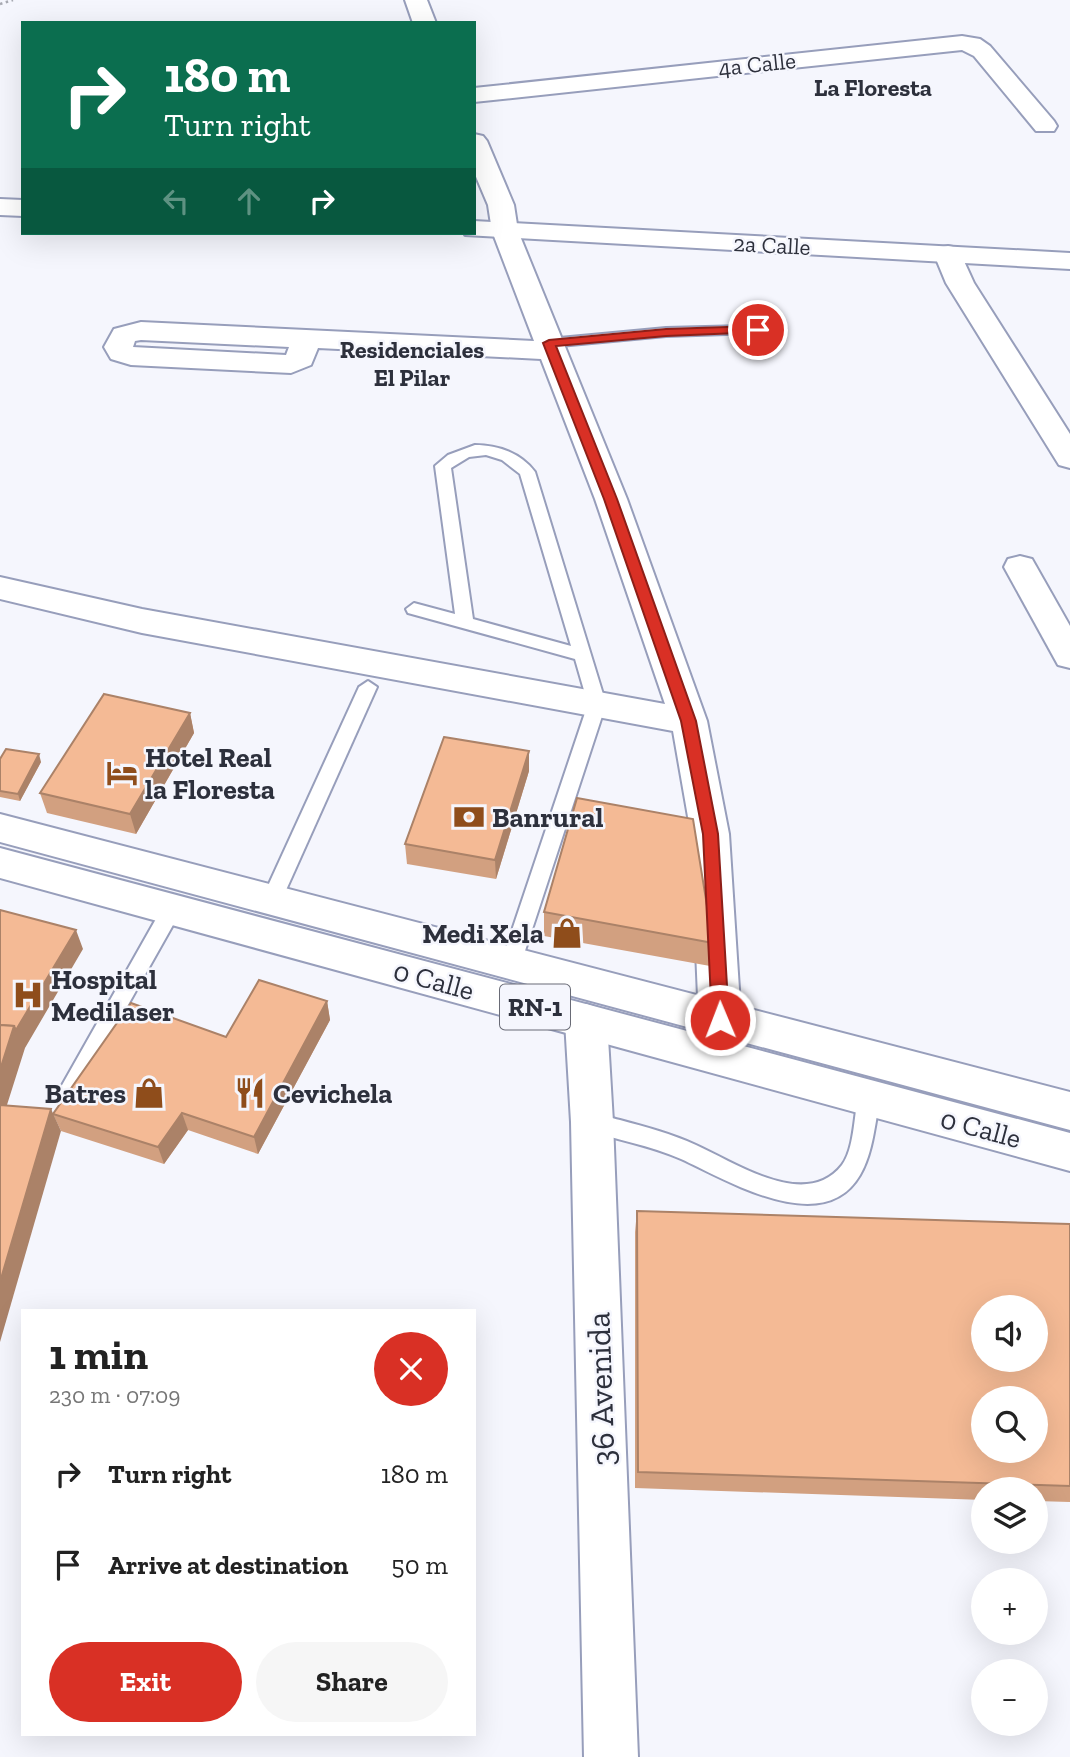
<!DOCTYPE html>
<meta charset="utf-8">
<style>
body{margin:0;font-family:"Zilla Slab",serif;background:#f6f6f6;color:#222;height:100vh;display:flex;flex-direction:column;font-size:26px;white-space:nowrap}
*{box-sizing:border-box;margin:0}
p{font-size:23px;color:#767676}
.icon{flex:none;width:38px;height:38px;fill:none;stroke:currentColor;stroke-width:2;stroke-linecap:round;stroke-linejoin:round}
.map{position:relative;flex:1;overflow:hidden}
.side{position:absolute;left:21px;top:1309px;width:455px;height:427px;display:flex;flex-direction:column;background:#fff;border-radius:0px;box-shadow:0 7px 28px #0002}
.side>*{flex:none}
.guide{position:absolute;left:21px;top:21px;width:455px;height:214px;border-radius:0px;box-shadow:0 7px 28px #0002;background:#0b6e4f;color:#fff;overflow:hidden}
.buttons{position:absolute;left:971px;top:1295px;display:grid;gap:14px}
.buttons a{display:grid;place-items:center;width:77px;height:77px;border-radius:50%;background:#fff;box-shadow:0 7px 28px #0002;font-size:35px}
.pin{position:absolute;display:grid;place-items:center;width:60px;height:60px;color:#fff;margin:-30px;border:4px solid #fff;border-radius:50%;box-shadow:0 2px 7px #0007}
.me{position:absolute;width:77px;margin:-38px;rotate:359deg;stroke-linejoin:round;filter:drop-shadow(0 0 5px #0008)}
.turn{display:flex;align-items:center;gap:24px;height:147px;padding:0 28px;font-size:32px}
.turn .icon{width:91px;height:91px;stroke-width:2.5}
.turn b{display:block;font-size:49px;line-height:60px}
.lanes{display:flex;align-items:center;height:66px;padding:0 28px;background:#0003;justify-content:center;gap:35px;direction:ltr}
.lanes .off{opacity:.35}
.round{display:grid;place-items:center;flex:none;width:74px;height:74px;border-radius:37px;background:#f6f6f6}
.headline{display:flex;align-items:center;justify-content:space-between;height:119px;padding:0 28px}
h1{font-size:42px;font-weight:700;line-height:52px}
.cta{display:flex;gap:14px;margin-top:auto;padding:14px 28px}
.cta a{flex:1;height:80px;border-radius:42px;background:#d93025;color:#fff;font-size:28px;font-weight:700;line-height:80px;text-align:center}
.cta a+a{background:#f6f6f6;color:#222}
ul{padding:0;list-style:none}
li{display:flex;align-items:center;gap:21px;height:91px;padding:0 28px}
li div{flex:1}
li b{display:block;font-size:26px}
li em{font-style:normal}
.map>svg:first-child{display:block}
</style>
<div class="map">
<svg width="1070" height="1757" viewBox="0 0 1070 1757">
<rect width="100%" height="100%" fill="#f5f6fd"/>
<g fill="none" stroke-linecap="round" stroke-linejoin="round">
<defs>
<g id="service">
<path d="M779,325l7,4 -2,3 -118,4 -117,11 -7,-4 7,-4 117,-11z"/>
<path d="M475,445c23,0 46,8 60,27l71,232 -85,259 -3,6h-14l-3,-6 87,-259 -13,-45 -167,-46 -2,-4 8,-6 41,11 -20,-148 13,-11zM486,455l16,5 18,14 51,172 -98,-27 -22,-151 18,-11z"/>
<path d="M368,681l9,6 -95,212 -3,5h-14l-3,-5 97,-212z"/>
<path d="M172,901l7,2 3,6 -107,190 -7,3 -7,-3 -4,-6 4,-6 104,-184z"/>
<path d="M869,1089l8,2 3,7c-5,25 -7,55 -20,77 -37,64 -133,5 -179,-16 -31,-14 -65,-19 -97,-30l-3,-7 3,-7c12,-4 24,2 36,5 26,7 52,14 76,25 40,18 110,66 146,20 12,-16 12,-48 16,-67l3,-7z"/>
</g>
<g id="minor">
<path d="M405,0h22l9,23h-23z"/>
<path d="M962,36l18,3 10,7 64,75 3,5 -3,5h-18l-62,-75 -12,-6 -488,52v-14z"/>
<path d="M474,134l9,2 4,5 27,64 4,26 109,268 80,222 22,113 12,186 -6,12 -15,5 -15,-5 -6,-12 -8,-186 -18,-103 -531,-98 -142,-34v-22l142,32 523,95 -70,-205 -54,-140 -223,-11 -7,17 -20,8 -160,-8 -20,-6 -7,-12 10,-18 27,-7 393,19 -42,-110 -4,-26 -14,-33zM141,340l148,7 -3,8 -153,-8 2,-6z"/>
<path d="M948,246l10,2 16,35 96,151v34l-11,-3 -113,-182 -12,-29 4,-6z"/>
<path d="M1020,556l12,3 38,67v42l-12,-3 -54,-98 4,-8z"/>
<path d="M586,1004l15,5 6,12 6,101 25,635h-54l-13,-635 -6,-101 6,-12z"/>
</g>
<g id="tertiary">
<path d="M0,199l23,1v16l-23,-1z"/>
<path d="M474,221l596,32v16l-605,-34 9,-2z"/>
</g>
<g id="primary">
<path d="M0,814l1070,278v38l-1070,-288z"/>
<path d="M0,848l1070,285v38l-1070,-293z"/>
</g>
</defs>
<!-- service casing -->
<use href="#service" stroke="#979ebb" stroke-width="4"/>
<!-- minor casing -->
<use href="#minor" stroke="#979ebb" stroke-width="4"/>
<!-- tertiary casing -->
<use href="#tertiary" stroke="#979ebb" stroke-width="4"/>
<!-- primary casing -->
<use href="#primary" stroke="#979ebb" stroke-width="4"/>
<!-- path -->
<path stroke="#a7a9b1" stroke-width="2.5" stroke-dasharray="2.5 3.5" stroke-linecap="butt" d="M0,4l13,-4"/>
<!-- service -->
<use href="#service" fill="#fff" fill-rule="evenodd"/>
<!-- minor -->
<use href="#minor" fill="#fff" fill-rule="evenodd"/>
<!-- tertiary -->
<use href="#tertiary" fill="#fff" fill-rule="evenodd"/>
<!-- primary -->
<use href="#primary" fill="#fff" fill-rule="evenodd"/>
</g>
<!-- wall -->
<g fill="#d2a080">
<path d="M190,713l4,20 -58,101 -89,-21 -7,-20z"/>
<path d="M529,751v20l-33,108 -89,-15 -2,-20z"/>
<path d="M0,759l41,3 -21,39 -20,-4z"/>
<path d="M544,912l169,31 -3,23 -166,-30z"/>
<path d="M327,1001l3,19 -72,134 -70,-24 -24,34 -103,-33 -8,-17 173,-77z"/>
<path d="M637,1211l433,13v278l-34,-1v-12h-52v11l-349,-12v-256z"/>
</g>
<!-- shaded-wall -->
<g fill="#ab8268">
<path d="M190,713l4,20 -58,101 -6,-20z"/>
<path d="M529,751v20l-33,108 -1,-19z"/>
<path d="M39,754l2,8 -21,39 -2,-7z"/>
<path d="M76,930l7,19 -58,99 -25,79v-57l14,-44z"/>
<path d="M327,1001l3,19 -72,134 -4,-17z"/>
<path d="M51,1109l10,22 -61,211v-60z"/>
<path d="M182,1113l6,17 -24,34 -6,-17z"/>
</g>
<!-- building -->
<g fill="#f4ba95" stroke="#ab8268" stroke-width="2" fill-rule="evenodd">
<path d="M104,694l86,19 -60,101 -90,-21z"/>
<path d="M444,737l85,14 -34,109 -90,-16z"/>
<path d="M6,749l33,5 -21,40 -18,-3v-32z"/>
<path d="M577,798l116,21 20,124 -169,-31z"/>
<path d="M0,910l76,20 -60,100 -2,-4 -14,-1z"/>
<path d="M259,980l68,21 -73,136 -72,-24 -24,34 -105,-33 78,-111 95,34z"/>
<path d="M0,1025l14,1 -14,44z"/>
<path d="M0,1105l51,4 -51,173z"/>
<path d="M637,1211l433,13v262l-432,-14zM984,1307h52v53h-52zM984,1398h52v53h-52z"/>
</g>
<!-- route -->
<path fill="#d93025" stroke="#8d1f18" stroke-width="2" d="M758,326l4,1v5l-96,4 -110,10 61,153 79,222 22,113 11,186 -9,7 -8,-7 -9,-186 -22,-113 -77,-222 -61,-156 6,-3 117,-11z"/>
<!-- icons -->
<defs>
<symbol id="hotel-bare" viewBox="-9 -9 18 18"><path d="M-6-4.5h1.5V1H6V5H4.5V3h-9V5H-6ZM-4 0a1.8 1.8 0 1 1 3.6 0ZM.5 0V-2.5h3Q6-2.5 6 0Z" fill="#8f4d1b" stroke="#f5f6fd" stroke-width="2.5" paint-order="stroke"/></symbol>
<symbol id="bank-bare" viewBox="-9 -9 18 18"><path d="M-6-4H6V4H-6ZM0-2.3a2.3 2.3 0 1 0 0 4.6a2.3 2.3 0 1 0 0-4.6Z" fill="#8f4d1b" stroke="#f5f6fd" stroke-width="2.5" paint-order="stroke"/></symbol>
<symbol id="shop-bare" viewBox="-9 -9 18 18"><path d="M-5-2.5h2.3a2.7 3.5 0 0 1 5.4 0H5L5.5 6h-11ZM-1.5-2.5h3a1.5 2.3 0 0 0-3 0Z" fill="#8f4d1b" stroke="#f5f6fd" stroke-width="2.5" paint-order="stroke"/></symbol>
<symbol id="hospital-bare" viewBox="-9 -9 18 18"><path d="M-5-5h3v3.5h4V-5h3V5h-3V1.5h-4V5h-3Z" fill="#8f4d1b" stroke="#f5f6fd" stroke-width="2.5" paint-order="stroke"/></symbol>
<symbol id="restaurant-bare" viewBox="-9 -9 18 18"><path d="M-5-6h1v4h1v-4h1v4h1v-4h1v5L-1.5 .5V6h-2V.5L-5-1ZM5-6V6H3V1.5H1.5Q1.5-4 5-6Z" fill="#8f4d1b" stroke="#f5f6fd" stroke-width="2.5" paint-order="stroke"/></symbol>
</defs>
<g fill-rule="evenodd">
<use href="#hotel-bare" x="100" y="751" width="44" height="44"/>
<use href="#bank-bare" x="447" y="795" width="44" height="44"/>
<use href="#shop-bare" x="545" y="911" width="44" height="44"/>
<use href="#hospital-bare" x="6" y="973" width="44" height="44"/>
<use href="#shop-bare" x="127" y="1071" width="44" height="44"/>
<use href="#restaurant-bare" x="228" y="1071" width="44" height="44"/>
</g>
<g text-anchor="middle" stroke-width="5" stroke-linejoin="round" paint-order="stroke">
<!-- far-street labels -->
<g font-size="23" fill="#2d303c" stroke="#f5f6fd">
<text transform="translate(757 64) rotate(-6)" y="8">4a Calle</text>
<text transform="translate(772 245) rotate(3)" y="8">2a Calle</text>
</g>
<!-- far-neighbourhood labels -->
<g font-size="24" font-weight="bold" fill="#2d303c" stroke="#f5f6fd">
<text x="873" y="96">La Floresta</text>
<text x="412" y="358">Residenciales<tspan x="412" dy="28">El Pilar</tspan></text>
</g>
<!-- shield labels -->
<rect fill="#f5f6fd" stroke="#696b76" stroke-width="2" x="500" y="984.5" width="70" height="45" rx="5"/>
<g font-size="26" font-weight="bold" fill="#2d303c">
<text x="535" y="1016">RN-1</text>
</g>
<!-- poi labels -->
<g font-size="28" font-weight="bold" fill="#2d303c" stroke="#f5f6fd" text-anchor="start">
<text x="145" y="767">Hotel Real<tspan x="145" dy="32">la Floresta</tspan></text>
<text x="492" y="827">Banrural</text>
<text x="544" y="943" text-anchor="end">Medi Xela</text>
<text x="51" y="989">Hospital<tspan x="51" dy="32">Medilaser</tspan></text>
<text x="126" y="1103" text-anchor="end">Batres</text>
<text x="273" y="1103">Cevichela</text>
</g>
<!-- street labels -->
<g font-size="28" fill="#2d303c" stroke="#f5f6fd">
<text transform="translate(434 980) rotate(15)" y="10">0 Calle</text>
<text transform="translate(981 1128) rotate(15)" y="10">0 Calle</text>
</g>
<!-- near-street labels -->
<g font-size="33" fill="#2d303c" stroke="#f5f6fd">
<text transform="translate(600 1389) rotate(-92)" y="12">36 Avenida</text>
</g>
</g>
</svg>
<div class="buttons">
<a><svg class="icon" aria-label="sound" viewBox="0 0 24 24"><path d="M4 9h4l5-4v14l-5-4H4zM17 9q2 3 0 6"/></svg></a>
<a><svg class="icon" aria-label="search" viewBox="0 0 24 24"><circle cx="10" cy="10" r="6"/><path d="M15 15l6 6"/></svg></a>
<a><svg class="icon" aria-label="layers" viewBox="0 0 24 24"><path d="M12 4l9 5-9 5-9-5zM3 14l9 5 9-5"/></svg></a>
<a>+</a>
<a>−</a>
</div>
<div class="pin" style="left:758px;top:330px;background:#d93025"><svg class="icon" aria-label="arrive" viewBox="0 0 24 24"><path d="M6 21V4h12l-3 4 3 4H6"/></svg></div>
<svg class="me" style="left:720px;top:1020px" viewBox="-20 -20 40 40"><circle r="17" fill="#d93025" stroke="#fff" stroke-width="3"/><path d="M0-11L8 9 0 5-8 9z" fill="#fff"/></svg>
<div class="guide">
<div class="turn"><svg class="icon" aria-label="right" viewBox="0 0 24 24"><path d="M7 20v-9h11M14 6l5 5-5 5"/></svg><div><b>180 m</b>Turn right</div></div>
<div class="lanes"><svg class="icon off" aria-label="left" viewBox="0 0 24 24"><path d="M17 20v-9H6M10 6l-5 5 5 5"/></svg><svg class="icon off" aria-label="ahead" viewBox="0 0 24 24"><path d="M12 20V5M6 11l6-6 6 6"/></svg><svg class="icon" aria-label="right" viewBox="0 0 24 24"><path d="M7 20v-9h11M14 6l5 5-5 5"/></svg></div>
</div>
<section class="side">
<div class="headline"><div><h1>1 min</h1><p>230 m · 07:09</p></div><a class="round" style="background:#d93025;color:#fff"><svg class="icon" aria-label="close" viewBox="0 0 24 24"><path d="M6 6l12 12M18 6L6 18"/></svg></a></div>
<ul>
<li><svg class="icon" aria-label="right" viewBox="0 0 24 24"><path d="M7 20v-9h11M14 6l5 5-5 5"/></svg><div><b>Turn right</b></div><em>180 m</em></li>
<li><svg class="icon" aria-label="arrive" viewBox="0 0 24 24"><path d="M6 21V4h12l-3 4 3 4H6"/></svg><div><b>Arrive at destination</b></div><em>50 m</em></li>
</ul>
<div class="cta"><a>Exit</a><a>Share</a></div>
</section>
</div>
